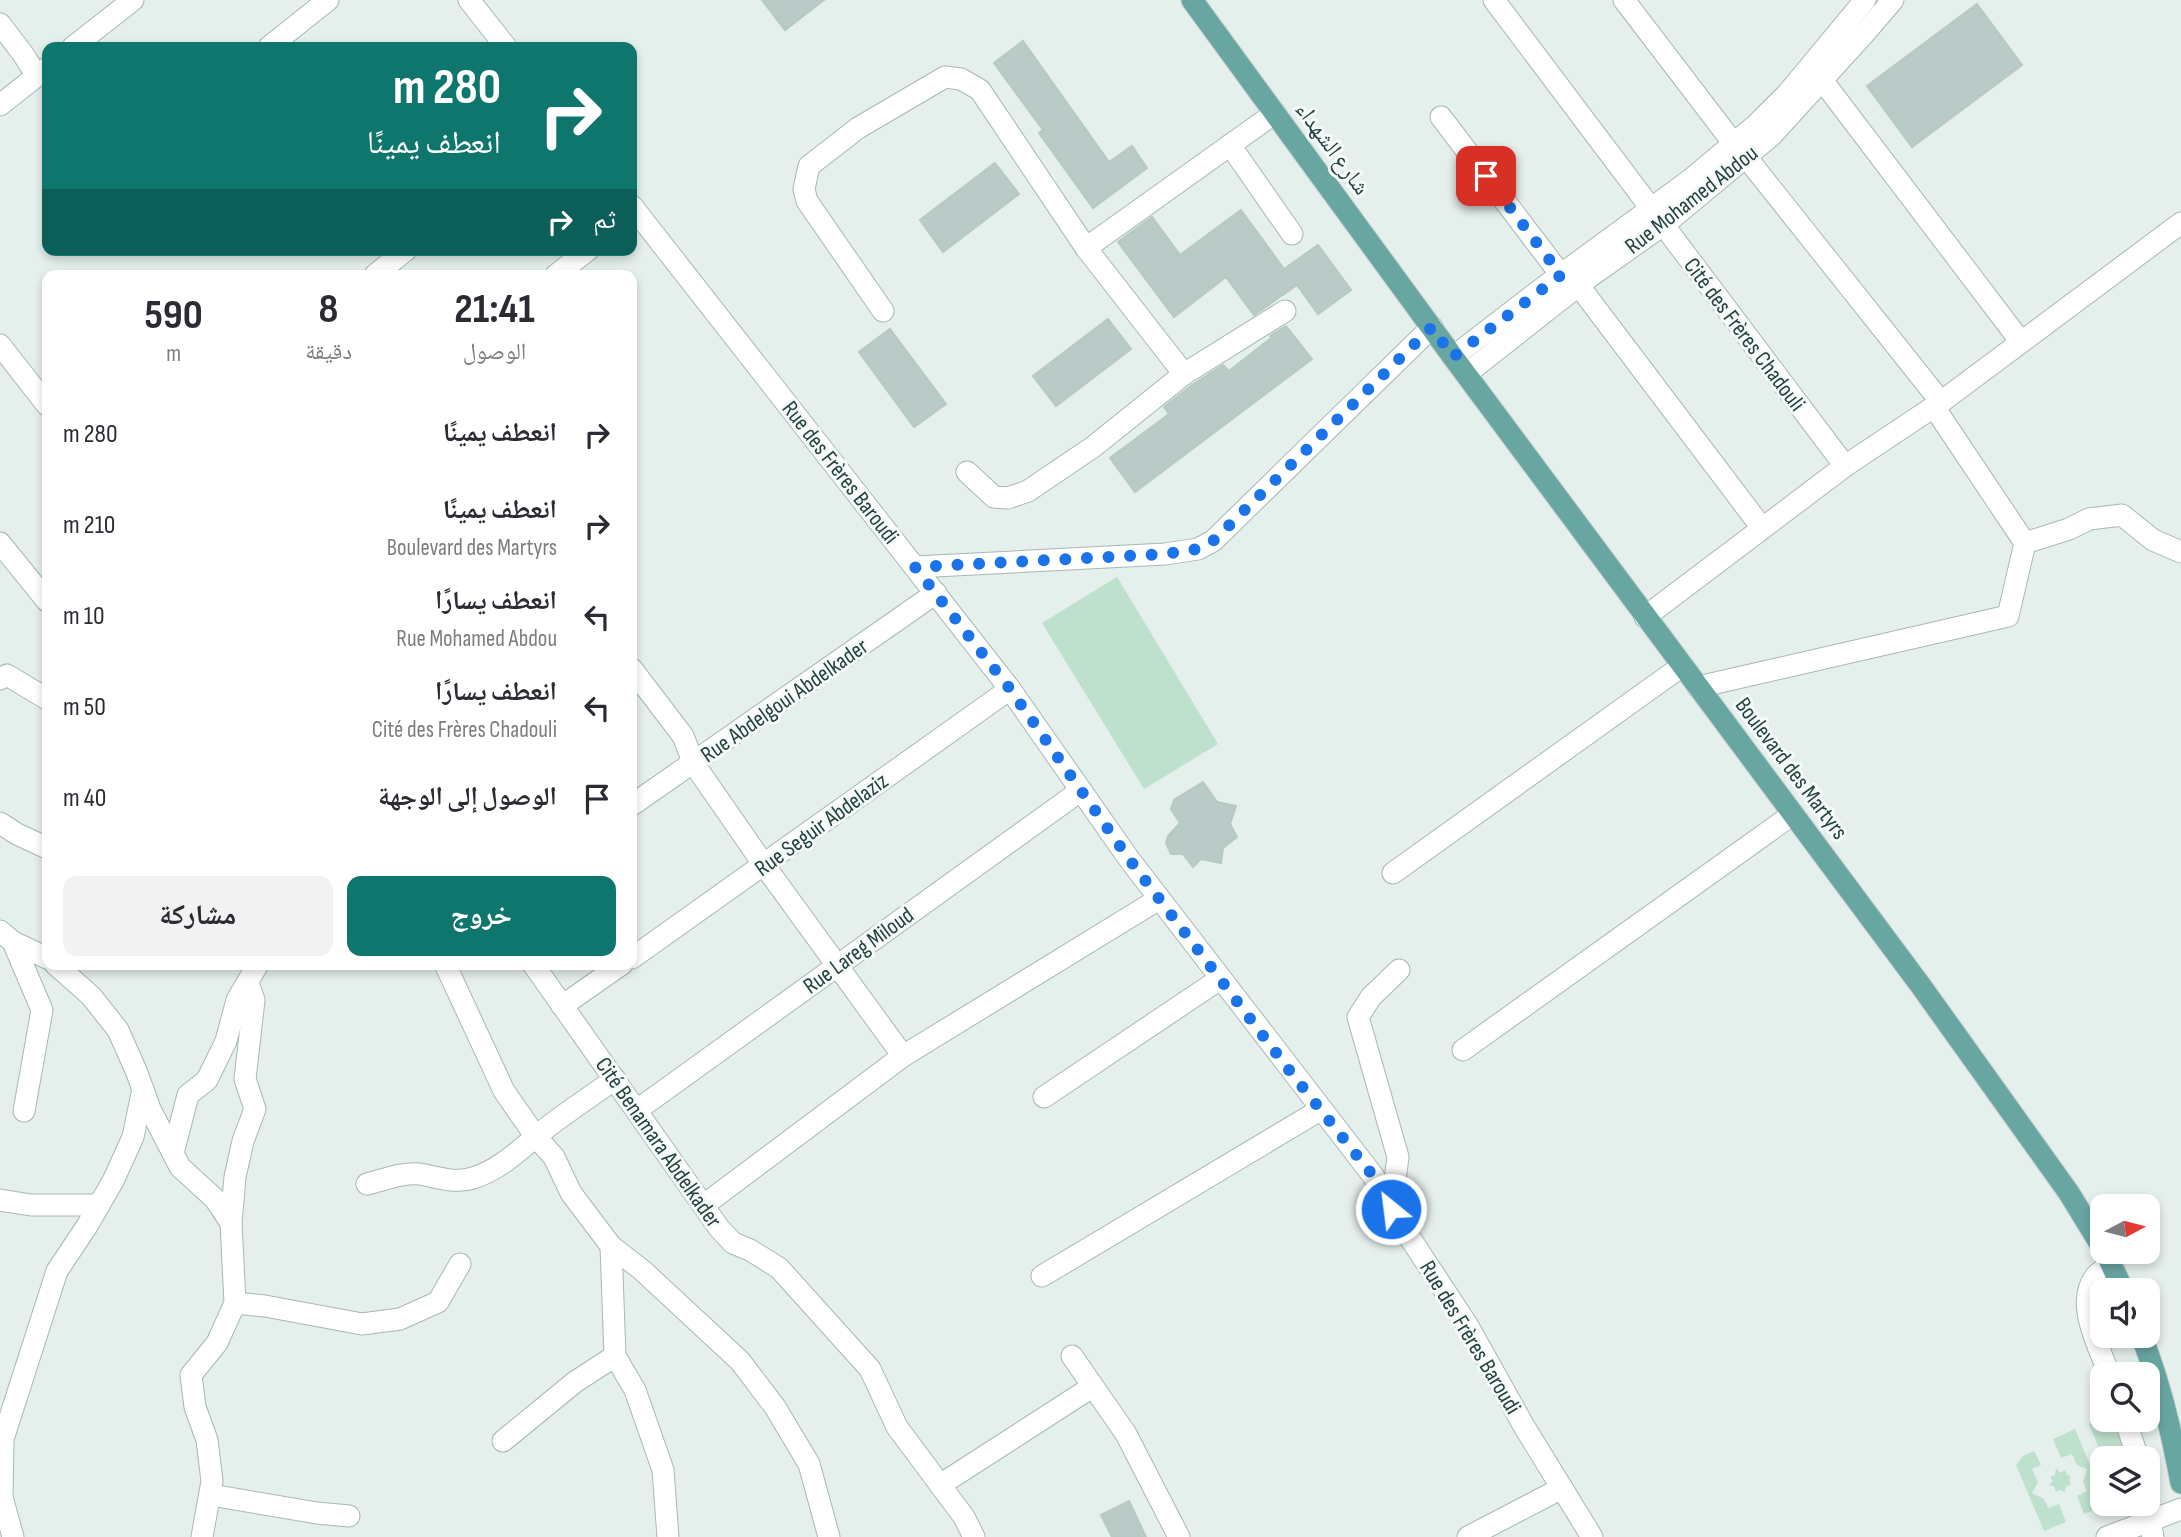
<!DOCTYPE html>
<html lang="ar">
<meta charset="utf-8">
<style>
body{margin:0;font-family:"Sofia Sans Condensed","Noto Naskh Arabic",sans-serif;background:#f2f2f3;color:#2b2b33;direction:rtl;height:100vh;display:flex;flex-direction:column;font-size:26px;white-space:nowrap}
*{box-sizing:border-box;margin:0}
p{font-size:23px;color:#7c7c81}
.icon{flex:none;width:38px;height:38px;fill:none;stroke:currentColor;stroke-width:2;stroke-linecap:round;stroke-linejoin:round}
.map{position:relative;flex:1;overflow:hidden;direction:ltr}
.side{position:absolute;left:42px;top:270px;width:595px;height:700px;display:flex;flex-direction:column;background:#fff;border-radius:14px;box-shadow:0 4px 10px #0003;direction:rtl}
.side>*{flex:none}
.hud{position:absolute;left:42px;top:42px;width:595px;height:214px;border-radius:14px;box-shadow:0 4px 10px #0003;direction:rtl;background:#0f766e;color:#fff;overflow:hidden}
.needle{width:46px;rotate:83deg}
.controls{position:absolute;left:2090px;top:1194px;display:grid;gap:14px}
.controls a{display:grid;place-items:center;width:70px;height:70px;border-radius:14px;background:#fff;box-shadow:0 4px 10px #0003;font-size:35px}
.pin{position:absolute;display:grid;place-items:center;width:60px;height:60px;color:#fff;margin:-30px;border-radius:14px;box-shadow:0 4px 10px #0006}
.me{position:absolute;width:77px;margin:-38px;rotate:331deg;stroke-linejoin:round;filter:drop-shadow(0 0 5px #0008)}
.turn{display:flex;align-items:center;gap:24px;height:147px;padding:0 21px;font-size:32px}
.turn .icon{width:91px;height:91px;stroke-width:2.5}
.turn b{display:block;font-size:49px;line-height:60px}
.then{display:flex;align-items:center;height:66px;padding:0 21px;background:#0003;gap:14px;font-size:26px}
.eta{display:flex;justify-content:space-evenly;align-items:center;height:119px;text-align:center}
.eta b{font-size:42px;font-weight:700;line-height:49px}
.cta{display:flex;gap:14px;margin-top:auto;padding:14px 21px}
.cta a{flex:1;height:80px;border-radius:14px;background:#0f766e;color:#fff;font-size:28px;font-weight:700;line-height:80px;text-align:center}
.cta a+a{background:#f2f2f3;color:#2b2b33}
ul{padding:0;list-style:none}
li{display:flex;align-items:center;gap:21px;height:91px;padding:0 21px}
li div{flex:1}
li b{display:block;font-size:26px}
li em{font-style:normal}
.map>svg:first-child{display:block}
</style>
<div class="map">
<svg width="2181" height="1537" viewBox="0 0 2181 1537">
<rect width="100%" height="100%" fill="#e5efec"/>
<!-- green -->
<g fill="#bee1ce">
<path d="M1117,577l101,167 -74,45 -102,-166z"/>
<path d="M2102,1418l11,1 13,39h-23l-14,-34z"/>
<path d="M2075,1429l27,64v10l5,2 -23,9 -7,-18 10,-5 -4,-10 4,-12 -10,-4 -5,-11 -11,4 -8,-19z"/>
<path d="M2034,1451l7,14 -9,4 6,13 -6,11 12,6 4,9 11,-4 7,18 -22,9 -28,-66 7,-9z"/>
<path d="M2056,1468l4,5 5,-3 2,5 4,1 -2,3 2,6 -5,1 -1,6 -5,-2 -4,2 -2,-6 -5,-1 4,-4 -3,-4 5,-2z"/>
</g>
<!-- building -->
<g fill="#bacac6" stroke="#b7c9c5" stroke-width="2">
<path d="M762,0h62l-39,30z"/>
<path d="M1977,4l45,61 -110,82 -45,-61z"/>
<path d="M1023,41l86,121 23,-16 15,22 -54,40 -54,-75 4,-3 -49,-67z"/>
<path d="M995,163l24,31 -76,58 -23,-32z"/>
<path d="M1241,210l43,59 34,-24 33,45 -33,24 -21,-29 -43,30 -28,-38 -52,40 -56,-75 34,-25 28,38z"/>
<path d="M1108,319l23,30 -75,57 -23,-30z"/>
<path d="M1286,326l26,33 -177,133 -25,-34 59,-44 -5,-7 28,-22 31,-20 6,6 42,-33 -1,-2z"/>
<path d="M890,329l56,75 -32,23 -55,-75z"/>
<path d="M1203,782l14,20 19,4 -6,18 7,13 -14,11 -2,15 -20,-4 -8,8 -10,-13h-12l-5,-11 2,-7 12,-13 -9,-14 3,-9z"/>
<path d="M1129,1501l17,36h-34l-11,-22z"/>
</g>
<g fill="none" stroke-linecap="round" stroke-linejoin="round">
<defs>
<g id="minor">
<path d="M469,0l37,47"/>
<path d="M1494,0l351,466"/>
<path d="M1624,0l110,144"/>
<path d="M0,24l23,30 14,22"/>
<path d="M73,47l60,-47"/>
<path d="M269,47l59,-47"/>
<path d="M1822,80l199,262"/>
<path d="M0,105l47,-37"/>
<path d="M1441,117l120,158 18,11 183,242"/>
<path d="M1230,145l62,89"/>
<path d="M1746,157l195,245"/>
<path d="M632,206l378,483 119,170 245,318 17,32 77,117 57,102 67,109"/>
<path d="M1086,248l189,-135"/>
<path d="M375,275l31,-25"/>
<path d="M556,275l32,-25"/>
<path d="M883,311l-76,-110 -3,-12 5,-23 49,-38 87,-51 16,2 19,11 106,158 98,126"/>
<path d="M0,345l47,60"/>
<path d="M1453,357l87,-67 150,-110 67,-56 31,-31 77,-93"/>
<path d="M1466,374l122,-96 82,-58 101,-84 92,-101 30,-35"/>
<path d="M1934,407l91,136"/>
<path d="M967,472l27,25 14,1 20,-7 65,-44 91,-73 101,-63"/>
<path d="M0,543l47,58"/>
<path d="M915,567l250,-13 33,-5 15,-8 219,-214"/>
<path d="M1645,617l200,-151 96,-64 240,-179"/>
<path d="M632,669l51,67 11,28 70,101 139,191"/>
<path d="M0,679l7,-4 40,24"/>
<path d="M1698,687l310,-71 17,-73 44,-14 20,-10 33,-4 31,25 28,12"/>
<path d="M632,805l304,-212"/>
<path d="M0,823l17,11 30,14"/>
<path d="M1393,873l289,-207"/>
<path d="M0,931l13,11 29,68 -18,101"/>
<path d="M13,942l34,16"/>
<path d="M632,958l378,-269"/>
<path d="M55,964l36,32 27,34 19,43 13,36 30,58 35,32 16,24"/>
<path d="M445,964l59,127 32,46 18,20 17,36 40,53 31,24 98,91 35,46 34,57 20,73"/>
<path d="M533,964l186,264 14,15 17,7 29,18 91,101 27,58 67,90 10,20"/>
<path d="M562,1006l60,-42"/>
<path d="M1463,1050l330,-236"/>
<path d="M1044,1097l176,-118"/>
<path d="M637,1110l443,-319"/>
<path d="M173,1153l15,-58 19,-15 19,-39 11,-41 21,-36"/>
<path d="M367,1184c17,-4 35,-12 53,-10 17,3 35,10 53,4 32,-10 54,-36 80,-55 20,-15 41,-29 62,-44"/>
<path d="M0,1200l31,5h68"/>
<path d="M704,1205l199,-149 256,-157"/>
<path d="M1391,1209l7,-52 -40,-140 13,-20 28,-27"/>
<path d="M611,1246l4,110 20,34 28,80 5,67"/>
<path d="M1042,1276l278,-166"/>
<path d="M235,1303l30,3 97,18 38,-5 38,-17 22,-38"/>
<path d="M1072,1356l54,78 53,103"/>
<path d="M2109,1374c-10,-28 -34,-70 -14,-97 3,-5 12,-9 18,-13"/>
<path d="M2125,1419l13,39"/>
<path d="M503,1441l72,-59 40,-26"/>
<path d="M940,1485l152,-98"/>
<path d="M211,1495l106,18 32,3"/>
<path d="M2147,1502l6,35"/>
<path d="M13,1537l-11,-40 1,-58 54,-168 30,-45 26,-45 20,-44 10,-48"/>
<path d="M202,1537l10,-56 -5,-41 -12,-33 -4,-32 26,-32 18,-40 -4,-80 4,-46 8,-36 12,-32 -10,-30 9,-79 -6,-17"/>
<path d="M1468,1537l94,-49"/>
<path d="M2107,1537l74,-28"/>
</g>
<g id="major">
<path d="M1192,0l261,357 468,629 148,207 33,54"/>
<path d="M2105,1251l18,39"/>
<path d="M2141,1335c19,47 31,98 40,148"/>
</g>
</defs>
<!-- minor casing -->
<use href="#minor" stroke="#a7b8b5" stroke-width="23"/>
<!-- major casing -->
<use href="#major" stroke="#c1caca" stroke-width="23"/>
<!-- minor -->
<use href="#minor" stroke="#fff" stroke-width="21"/>
<!-- major -->
<use href="#major" stroke="#68a6a2" stroke-width="21"/>
</g>
<g fill="none" stroke-linecap="round" stroke-linejoin="round">
<!-- route -->
<path stroke="#1a73e8" stroke-width="12" stroke-dasharray="0 21.6" d="M1391,1209l-17,-32 -85,-107 -160,-211 -119,-170 -95,-122 250,-13 33,-5 15,-8 219,-214 21,30 108,-82 -75,-99"/>
</g>
<g text-anchor="middle" stroke-width="6" stroke-linejoin="round" paint-order="stroke">
<!-- street labels -->
<g font-size="23" fill="#234240" stroke="#f6fbf9">
<text transform="translate(1333 148) rotate(54)" y="8">شارع الشهداء</text>
<text transform="translate(1691 199) rotate(-38)" y="8">Rue Mohamed Abdou</text>
<text transform="translate(1745 334) rotate(53)" y="8">Cité des Frères Chadouli</text>
<text transform="translate(841 472) rotate(52)" y="8">Rue des Frères Baroudi</text>
<text transform="translate(784 700) rotate(-35)" y="8">Rue Abdelgoui Abdelkader</text>
<text transform="translate(1792 768) rotate(53)" y="8">Boulevard des Martyrs</text>
<text transform="translate(821 824) rotate(-36)" y="8">Rue Seguir Abdelaziz</text>
<text transform="translate(858 950) rotate(-36)" y="8">Rue Lareg Miloud</text>
<text transform="translate(659 1142) rotate(55)" y="8">Cité Benamara Abdelkader</text>
<text transform="translate(1471 1337) rotate(59)" y="8">Rue des Frères Baroudi</text>
</g>
</g>
</svg>
<div class="controls">
<a><svg class="needle" viewBox="-14 -14 28 28"><path d="M0-13l5 13h-10z" fill="#e53935"/><path d="M0 13l5-13h-10z" fill="#7c7c81"/></svg></a>
<a><svg class="icon" aria-label="sound" viewBox="0 0 24 24"><path d="M4 9h4l5-4v14l-5-4H4zM17 9q2 3 0 6"/></svg></a>
<a><svg class="icon" aria-label="search" viewBox="0 0 24 24"><circle cx="10" cy="10" r="6"/><path d="M15 15l6 6"/></svg></a>
<a><svg class="icon" aria-label="layers" viewBox="0 0 24 24"><path d="M12 4l9 5-9 5-9-5zM3 14l9 5 9-5"/></svg></a>
</div>
<div class="pin" style="left:1486px;top:176px;background:#d93025"><svg class="icon" aria-label="arrive" viewBox="0 0 24 24"><path d="M6 21V4h12l-3 4 3 4H6"/></svg></div>
<svg class="me" style="left:1391px;top:1209px" viewBox="-20 -20 40 40"><circle r="17" fill="#1a73e8" stroke="#fff" stroke-width="3"/><path d="M0-11L8 9 0 5-8 9z" fill="#fff"/></svg>
<div class="hud">
<div class="turn"><svg class="icon" aria-label="right" viewBox="0 0 24 24"><path d="M7 20v-9h11M14 6l5 5-5 5"/></svg><div><b>280 m</b>انعطف يمينًا</div></div>
<div class="then">ثم<svg class="icon" aria-label="right" viewBox="0 0 24 24"><path d="M7 20v-9h11M14 6l5 5-5 5"/></svg></div>
</div>
<section class="side">
<div class="eta">
<div><b>21:41</b><p>الوصول</p></div>
<div><b>8</b><p>دقيقة</p></div>
<div><b>590</b><p>m</p></div>
</div>
<ul>
<li><svg class="icon" aria-label="right" viewBox="0 0 24 24"><path d="M7 20v-9h11M14 6l5 5-5 5"/></svg><div><b>انعطف يمينًا</b></div><em>280 m</em></li>
<li><svg class="icon" aria-label="right" viewBox="0 0 24 24"><path d="M7 20v-9h11M14 6l5 5-5 5"/></svg><div><b>انعطف يمينًا</b><p>Boulevard des Martyrs</p></div><em>210 m</em></li>
<li><svg class="icon" aria-label="left" viewBox="0 0 24 24"><path d="M17 20v-9H6M10 6l-5 5 5 5"/></svg><div><b>انعطف يسارًا</b><p>Rue Mohamed Abdou</p></div><em>10 m</em></li>
<li><svg class="icon" aria-label="left" viewBox="0 0 24 24"><path d="M17 20v-9H6M10 6l-5 5 5 5"/></svg><div><b>انعطف يسارًا</b><p>Cité des Frères Chadouli</p></div><em>50 m</em></li>
<li><svg class="icon" aria-label="arrive" viewBox="0 0 24 24"><path d="M6 21V4h12l-3 4 3 4H6"/></svg><div><b>الوصول إلى الوجهة</b></div><em>40 m</em></li>
</ul>
<div class="cta"><a>خروج</a><a>مشاركة</a></div>
</section>
</div>
